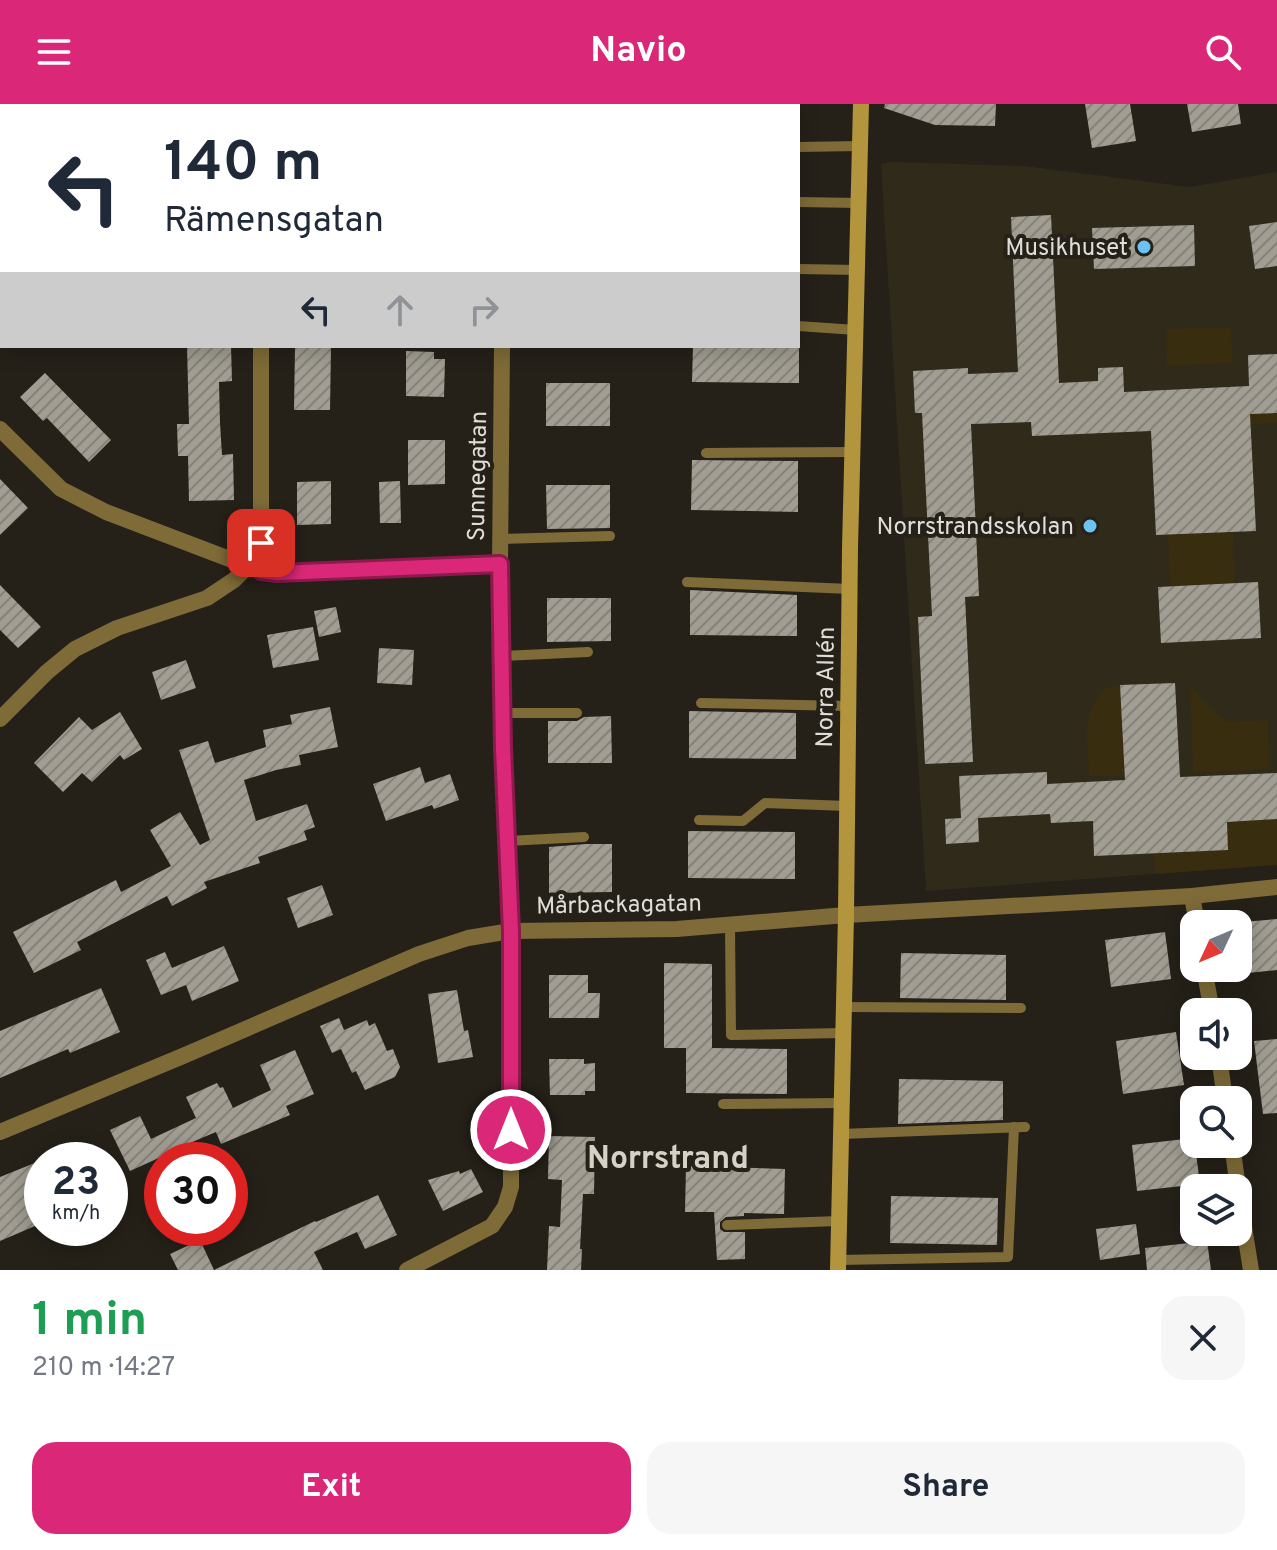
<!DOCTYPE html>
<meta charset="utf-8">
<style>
body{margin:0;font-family:Overpass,sans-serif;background:#f6f6f7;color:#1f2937;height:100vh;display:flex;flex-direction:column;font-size:30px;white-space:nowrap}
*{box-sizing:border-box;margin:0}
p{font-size:26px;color:#747a83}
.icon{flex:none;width:44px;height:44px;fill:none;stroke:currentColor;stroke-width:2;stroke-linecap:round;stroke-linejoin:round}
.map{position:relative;height:1166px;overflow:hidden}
.drawer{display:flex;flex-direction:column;background:#fff;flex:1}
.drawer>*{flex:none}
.top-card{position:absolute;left:0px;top:0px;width:800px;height:244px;box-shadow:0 4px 20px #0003;background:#fff;color:#1f2937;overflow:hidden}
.needle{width:52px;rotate:226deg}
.tools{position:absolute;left:1180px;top:806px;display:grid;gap:16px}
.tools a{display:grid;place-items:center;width:72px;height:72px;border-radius:16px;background:#fff;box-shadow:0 4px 20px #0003;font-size:40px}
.speed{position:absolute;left:24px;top:1038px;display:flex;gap:16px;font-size:40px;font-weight:700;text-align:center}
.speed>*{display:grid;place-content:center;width:104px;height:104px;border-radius:50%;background:#fff;box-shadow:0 4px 20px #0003;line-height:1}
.speed small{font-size:20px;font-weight:400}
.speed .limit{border:12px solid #d22;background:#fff;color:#111}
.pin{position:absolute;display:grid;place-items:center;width:68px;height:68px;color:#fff;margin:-34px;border-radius:16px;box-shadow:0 4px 12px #0006}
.me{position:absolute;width:88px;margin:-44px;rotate:0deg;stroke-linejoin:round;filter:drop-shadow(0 0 6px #0008)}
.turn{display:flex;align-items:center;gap:28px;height:168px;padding:0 32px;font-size:36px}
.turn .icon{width:104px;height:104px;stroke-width:2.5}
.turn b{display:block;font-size:56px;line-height:68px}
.lanes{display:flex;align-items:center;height:76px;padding:0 32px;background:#0003;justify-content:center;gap:40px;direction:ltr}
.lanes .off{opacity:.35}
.round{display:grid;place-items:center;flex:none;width:84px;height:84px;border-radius:24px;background:#f6f6f7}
.headline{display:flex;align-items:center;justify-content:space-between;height:136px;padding:0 32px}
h1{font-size:48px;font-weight:700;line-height:60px;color:#1e9e55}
.primary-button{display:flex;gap:16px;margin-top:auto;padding:16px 32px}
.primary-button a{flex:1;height:92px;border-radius:24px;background:#db2777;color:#fff;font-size:32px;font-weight:700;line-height:92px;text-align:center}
.primary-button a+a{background:#f6f6f7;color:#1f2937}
header{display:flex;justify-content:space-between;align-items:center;height:104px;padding:0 32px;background:#db2777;color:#fff;font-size:36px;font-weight:700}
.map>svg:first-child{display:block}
</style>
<header><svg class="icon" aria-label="menu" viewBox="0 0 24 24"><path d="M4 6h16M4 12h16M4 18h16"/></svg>Navio<svg class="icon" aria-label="search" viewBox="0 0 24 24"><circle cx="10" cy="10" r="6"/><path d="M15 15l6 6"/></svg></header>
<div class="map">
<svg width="1277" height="1166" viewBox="0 0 1277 1166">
<defs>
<pattern id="building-hatch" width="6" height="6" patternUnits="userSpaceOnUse" patternTransform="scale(2)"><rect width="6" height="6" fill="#a19d92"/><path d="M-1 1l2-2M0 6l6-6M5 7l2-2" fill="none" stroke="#858279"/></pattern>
</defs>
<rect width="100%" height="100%" fill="#252119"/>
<!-- built -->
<path fill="#302a1b" d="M891,58l133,4 166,21 87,-15v693l-351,26 -45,-727z"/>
<!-- grass -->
<g fill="#382d0e">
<path d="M1231,223l2,36 -66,3 -1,-37z"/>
<path d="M1277,309v10l-26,1 -1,-10z"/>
<path d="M1233,428l2,51 -65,3 -2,-51z"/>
<path d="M1120,581l4,91h-35c-1,-34 -9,-62 16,-88z"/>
<path d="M1190,582l25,26 12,10 41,-2 1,49 -76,4z"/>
<path d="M1277,715v46l-122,9 -1,-20 74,-4 -1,-28z"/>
</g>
<!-- building -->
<g fill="url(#building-hatch)">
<path d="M885,0h111l-1,22 -60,-1 -51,-17z"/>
<path d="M1085,0h45l6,37 -44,7z"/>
<path d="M1187,0h51l3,20 -49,8z"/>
<path d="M1051,111l8,168 39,-2v-13l25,-1 1,25 125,-6 -1,-31 29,-1v59l-27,1 6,117 -100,4 -5,-104 -119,5 -1,-14 -60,2 8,172 -14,1 8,165 -48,2 -7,-147 14,-1 -10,-203h-7l-2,-42 55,-3v6l50,-2 -7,-155z"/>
<path d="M1277,118v44l-22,3 -6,-43z"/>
<path d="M1194,121l1,41 -101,3 -2,-41z"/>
<path d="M187,242h44l1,35 -13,1 1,41 2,32 11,-1 1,46 -45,1 -1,-45h-10l-1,-32h12z"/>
<path d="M295,242h36l-1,64h-36z"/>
<path d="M693,242h106v37l-107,-1z"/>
<path d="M406,247l28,1v7h11l-1,38 -38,-1z"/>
<path d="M45,269l66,67 -22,22 -42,-44 -4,3 -23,-24z"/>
<rect x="546" y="279" width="64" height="43"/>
<path d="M408,336h37v44l-37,1z"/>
<path d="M692,356l106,1v51l-107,-2z"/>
<path d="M0,375l28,29 -28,27z"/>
<path d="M331,377v43l-34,1v-43z"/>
<path d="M400,377l1,42h-21l-1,-41z"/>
<path d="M546,381h64v43l-63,1z"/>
<path d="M1258,478l3,56 -100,5 -3,-56z"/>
<path d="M0,481l41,42 -23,21 -18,-18z"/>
<path d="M690,486l107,5v41l-107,-1z"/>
<path d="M547,494h64v43l-64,1z"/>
<path d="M336,503l5,25 -22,5 -5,-26z"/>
<path d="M313,523l6,33 -46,8 -6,-33z"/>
<path d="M379,544l35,2 -2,35 -35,-2z"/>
<path d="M186,556l10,28 -35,12 -9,-28z"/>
<path d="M1175,579l5,94 97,-4v46l-50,3 1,28 -134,6 -1,-35 -42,2 -1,-9 -72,4 1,24 -33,2 -1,-25 16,-1 -2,-42 88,-4v12l78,-4 -5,-95z"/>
<path d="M330,603l8,40 -39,8 2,10 -25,5 -32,10 12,41 51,-17 8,23 -11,4 3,9 -49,17 2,6 -56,19 3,6 -35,18 -5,-10 -90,46 4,8 -47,23 -21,-41 103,-52 5,12 50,-26 -21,-36 30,-18 20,33 10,-5 -31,-90 29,-9 7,22 51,-16 -3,-17 29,-6 -2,-9z"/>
<path d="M689,607l107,2v46l-107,-1z"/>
<path d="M120,608l22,37 -18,11 -4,-5 -28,27 -10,-9 -19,19 -29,-29 45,-46 13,13z"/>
<path d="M611,612l1,47h-64v-42h29l7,-4z"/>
<path d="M420,663l5,16 25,-9 9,26 -25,9 -2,-4 -46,16 -13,-37z"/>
<path d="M688,727l107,1v47l-107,-1z"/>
<path d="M586,740h26v48l-63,1v-46z"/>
<path d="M322,781l11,30 -35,13 -11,-30z"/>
<path d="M1277,815v51l-29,3 -5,-51z"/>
<path d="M1165,828l6,47 -60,8 -6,-47z"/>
<path d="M224,842l15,35 -47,20 -6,-16 -25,10 -15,-35 19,-8 7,16z"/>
<path d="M901,849l105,2v45l-106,-2z"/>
<path d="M664,859l48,1v84l75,1v45l-101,-1v-45h-22z"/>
<path d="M549,871h39v18h12l-1,25h-50z"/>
<path d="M101,884l19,44 -50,21 -2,-4 -68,29v-47z"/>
<path d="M457,886l7,41 4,-1 5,27 -35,6 -10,-69z"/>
<path d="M339,914l5,12 23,-10 2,6 6,-3 12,28 6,-2 7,18 -5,10 -30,13 -9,-19 -4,2 -11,-24 -9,4 -12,-27z"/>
<path d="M1176,928l8,53 -61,9 -7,-53z"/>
<path d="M1277,935v74l-14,1 -9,-73z"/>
<path d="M295,946l19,44 -28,12 4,9 -69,29 -5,-12 -45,19 1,1 -42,19 -20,-41 30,-14 11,23 45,-21 -10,-21 31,-14 3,5 3,-1 10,21 38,-18 -11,-25z"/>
<path d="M549,955h35v5l11,-1v28h-10v4h-35z"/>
<path d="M899,975l104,2v39l-105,4z"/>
<path d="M549,1032l46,1 -1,57h-11l-3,55h2l-1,21h-34l2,-44 11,1 2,-47 -14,-1z"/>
<path d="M1194,1034l6,46 -63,7 -5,-46z"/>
<path d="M42,1056v63l-42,18v-64z"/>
<path d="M686,1062l99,3 -1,45 -40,-1v3l-18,1 -6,5v7l4,3h21v27l-28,1 -3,-48h-29z"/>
<path d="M471,1065l12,23 -40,19 -15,-31 31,-9 1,3z"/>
<path d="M378,1091l19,40 -32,14 -8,-17 -43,20 9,18h-109l101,-49 1,1z"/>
<path d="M891,1092l107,2 -1,47 -107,-2z"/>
<path d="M1136,1120l4,30 -40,6 -4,-31z"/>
<path d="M200,1136l14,30h-36l-8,-16z"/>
<path d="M1207,1137l4,29h-64l-2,-22z"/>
</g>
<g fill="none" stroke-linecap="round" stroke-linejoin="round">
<!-- lane -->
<g stroke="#7e6b38" stroke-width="10">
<path d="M798,43l62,-1"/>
<path d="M798,98l61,1"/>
<path d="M798,165l59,1"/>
<path d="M798,222l58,4"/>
<path d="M706,349l147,-1"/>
<path d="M500,435l110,-3"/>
<path d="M687,478l163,7"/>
<path d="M502,552l86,-4"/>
<path d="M701,599l148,3"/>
<path d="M503,609h74"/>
<path d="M699,716l44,1 22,-18 83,3"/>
<path d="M507,737l77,-4"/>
<path d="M730,821l1,110 112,-2"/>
<path d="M843,903l178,1"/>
<path d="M723,1000l118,-1"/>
<path d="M841,1030l184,-7"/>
<path d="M727,1121l112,-4"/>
<path d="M838,1156l170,-3 6,-130"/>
</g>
<!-- street -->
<g stroke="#7e6b38" stroke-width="16">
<path d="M496,0v2"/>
<path d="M50,2l2,-2"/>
<path d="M261,2v-2"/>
<path d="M0,49l2,-2"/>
<path d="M0,325l61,60 45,23 155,59 16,2 223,-9"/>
<path d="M261,467v-225"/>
<path d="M0,615l47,-47 28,-23 42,-21 90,-30 27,-18 14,-14"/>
<path d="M1192,792l5,28"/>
<path d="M1204,864l8,44"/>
<path d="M1219,952l6,44"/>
<path d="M0,1028l183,-76 236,-102 49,-16 43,-7 166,-2 169,-14 346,-19 85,-9"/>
<path d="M1232,1040l6,44"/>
<path d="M1238,1086l13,80"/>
<path d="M407,1166l85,-44 13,-19 6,-20v-256l-8,-183 -3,-184 2,-218"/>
</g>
<!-- secondary -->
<path stroke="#b3953d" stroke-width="16" d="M838,1166l8,-355 4,-367 11,-444"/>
</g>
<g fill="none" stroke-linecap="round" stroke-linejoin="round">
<defs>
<path id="route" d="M261,439v28l16,2 223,-9 3,184 8,183v199"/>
</defs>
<!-- route casing -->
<use href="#route" stroke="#8e194d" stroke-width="20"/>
<!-- route -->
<use href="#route" stroke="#db2777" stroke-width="14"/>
</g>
<!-- markers -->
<g fill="#6bc3f2" stroke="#252119" stroke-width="3">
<circle cx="1144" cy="143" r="8"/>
<circle cx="1090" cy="422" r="8"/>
</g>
<g text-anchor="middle" stroke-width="8" stroke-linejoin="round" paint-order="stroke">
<!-- poi labels -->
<g font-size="24" fill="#dfddd7" stroke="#252119" text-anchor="end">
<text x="1128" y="151">Musikhuset</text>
<text x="1074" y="430">Norrstrandsskolan</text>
</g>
<!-- street labels -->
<g font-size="24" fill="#dfddd7" stroke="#252119">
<text transform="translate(477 372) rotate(-89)" y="8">Sunnegatan</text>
<text transform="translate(825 583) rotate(-89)" y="8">Norra Allén</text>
<text transform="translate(619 800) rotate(-1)" y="8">Mårbackagatan</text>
</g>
<!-- district labels -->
<g font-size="32" font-weight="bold" fill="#d6d1c6" stroke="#252119">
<text x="668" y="1064">Norrstrand</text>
</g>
</g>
</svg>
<div class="tools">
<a><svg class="needle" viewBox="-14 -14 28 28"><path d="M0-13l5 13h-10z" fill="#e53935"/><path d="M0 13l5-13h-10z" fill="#747a83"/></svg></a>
<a><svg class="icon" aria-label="sound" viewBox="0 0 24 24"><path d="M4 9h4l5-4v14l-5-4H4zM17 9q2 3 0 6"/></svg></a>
<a><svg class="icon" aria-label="search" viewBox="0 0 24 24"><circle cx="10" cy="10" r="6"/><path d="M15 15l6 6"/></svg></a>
<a><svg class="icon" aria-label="layers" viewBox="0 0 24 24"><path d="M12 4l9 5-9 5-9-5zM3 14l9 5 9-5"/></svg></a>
</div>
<div class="speed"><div>23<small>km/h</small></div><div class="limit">30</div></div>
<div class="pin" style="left:261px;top:439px;background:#d93025"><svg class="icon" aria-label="arrive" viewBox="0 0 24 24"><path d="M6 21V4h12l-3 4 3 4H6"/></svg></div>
<svg class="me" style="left:511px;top:1026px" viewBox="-20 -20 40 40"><circle r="17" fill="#db2777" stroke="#fff" stroke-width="3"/><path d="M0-11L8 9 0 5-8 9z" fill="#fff"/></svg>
<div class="top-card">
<div class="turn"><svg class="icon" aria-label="left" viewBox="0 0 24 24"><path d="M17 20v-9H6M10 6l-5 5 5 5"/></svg><div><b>140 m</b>Rämensgatan</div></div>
<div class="lanes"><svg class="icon" aria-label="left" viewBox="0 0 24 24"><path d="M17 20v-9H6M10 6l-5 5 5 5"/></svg><svg class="icon off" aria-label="ahead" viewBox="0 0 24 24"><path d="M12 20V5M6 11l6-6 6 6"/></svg><svg class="icon off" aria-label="right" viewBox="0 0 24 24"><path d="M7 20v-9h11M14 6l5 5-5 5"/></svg></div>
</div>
</div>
<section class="drawer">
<div class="headline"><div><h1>1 min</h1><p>210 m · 14:27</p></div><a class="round"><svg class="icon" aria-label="close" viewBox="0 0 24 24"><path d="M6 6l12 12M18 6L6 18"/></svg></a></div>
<div class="primary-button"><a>Exit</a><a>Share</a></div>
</section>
